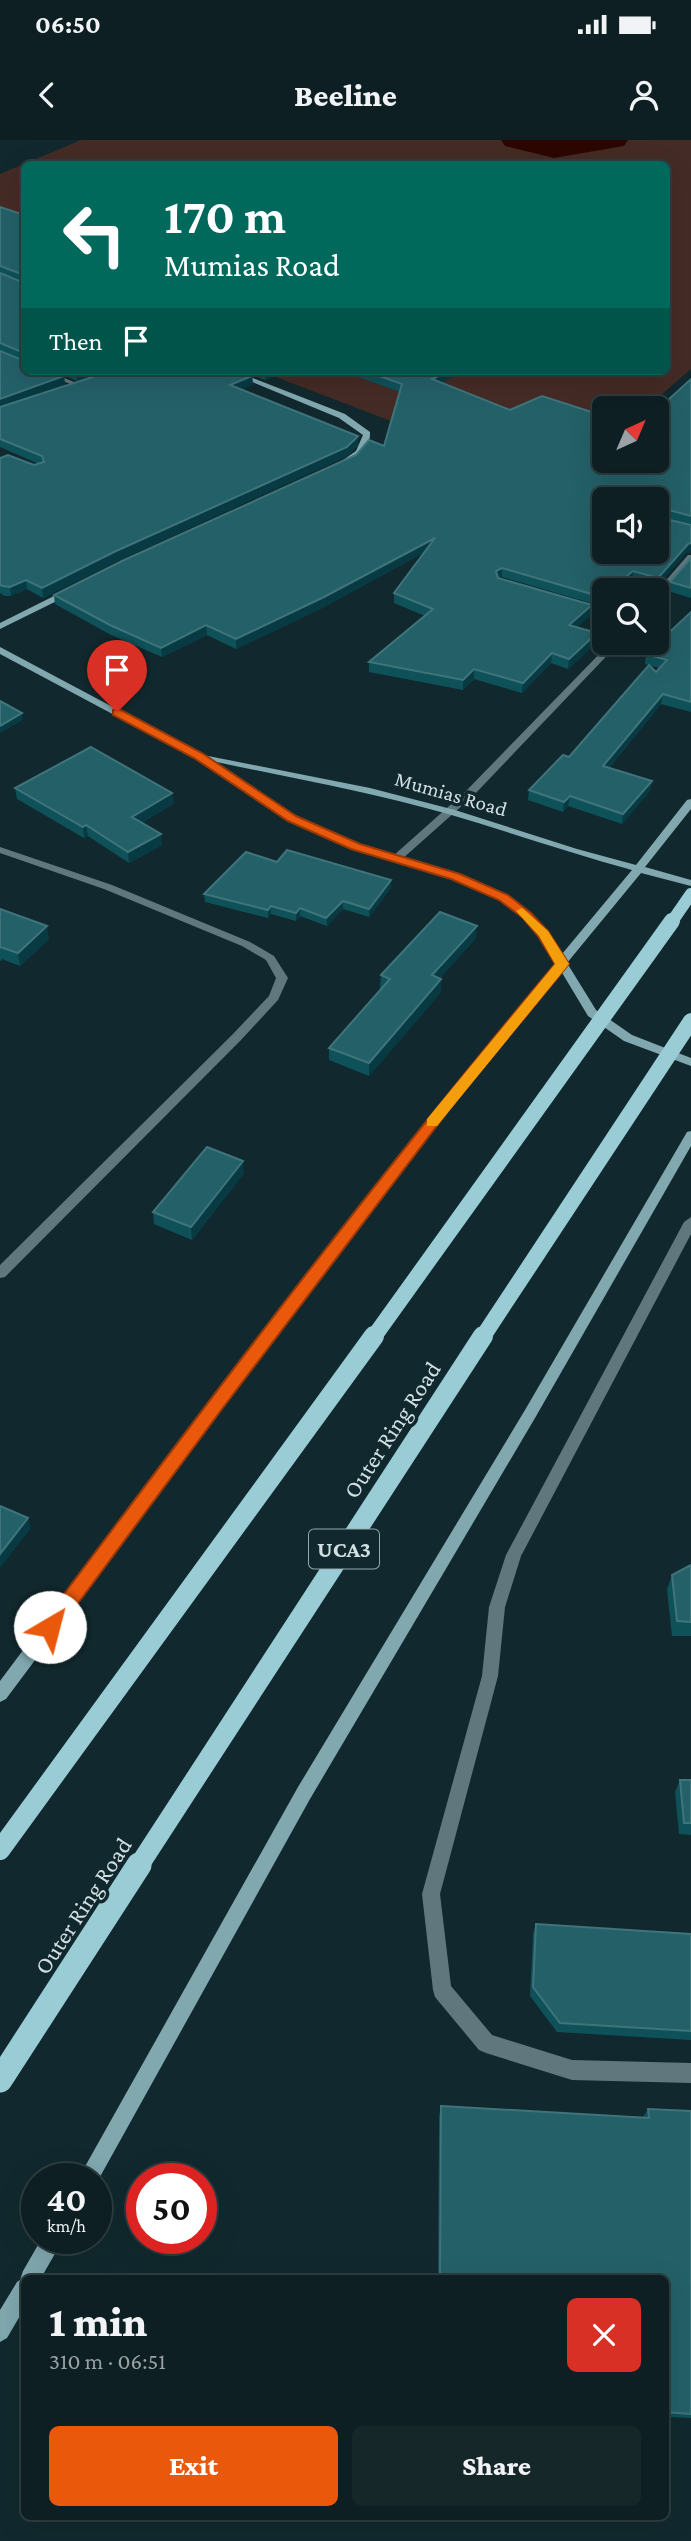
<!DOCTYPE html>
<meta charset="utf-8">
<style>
body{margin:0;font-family:"Crimson Pro",serif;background:#16272a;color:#f1f3f6;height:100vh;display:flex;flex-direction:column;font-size:26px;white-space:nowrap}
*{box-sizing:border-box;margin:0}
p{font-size:23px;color:#9aa2a5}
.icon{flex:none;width:38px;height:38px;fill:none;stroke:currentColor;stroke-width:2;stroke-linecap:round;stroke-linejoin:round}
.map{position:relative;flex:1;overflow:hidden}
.panel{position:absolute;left:21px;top:2135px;width:648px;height:245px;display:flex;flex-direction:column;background:#0d1f22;border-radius:10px;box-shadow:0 7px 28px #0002,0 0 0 2px #2d3d40}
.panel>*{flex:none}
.top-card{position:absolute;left:21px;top:21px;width:649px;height:214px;border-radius:10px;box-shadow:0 7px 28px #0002,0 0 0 2px #2d3d40;background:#00695c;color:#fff;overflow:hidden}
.needle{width:46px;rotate:44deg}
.controls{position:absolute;left:592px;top:256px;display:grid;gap:14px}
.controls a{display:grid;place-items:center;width:77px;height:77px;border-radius:10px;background:#0d1f22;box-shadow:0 7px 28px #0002,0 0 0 2px #2d3d40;font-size:35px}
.speed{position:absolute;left:21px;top:2023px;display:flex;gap:14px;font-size:35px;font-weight:700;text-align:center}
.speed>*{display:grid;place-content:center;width:91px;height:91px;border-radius:50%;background:#0d1f22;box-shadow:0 7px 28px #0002,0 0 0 2px #2d3d40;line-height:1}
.speed small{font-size:18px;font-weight:400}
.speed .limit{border:10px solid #d22;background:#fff;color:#111}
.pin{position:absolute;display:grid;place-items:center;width:60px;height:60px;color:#fff;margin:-72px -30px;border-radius:50% 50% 50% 0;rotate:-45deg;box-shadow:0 0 7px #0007}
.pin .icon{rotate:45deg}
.me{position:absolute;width:77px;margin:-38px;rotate:37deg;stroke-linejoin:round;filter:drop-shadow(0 0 5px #0008)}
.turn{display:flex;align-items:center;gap:24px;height:147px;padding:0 28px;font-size:32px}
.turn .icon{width:91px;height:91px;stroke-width:2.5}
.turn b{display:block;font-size:49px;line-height:60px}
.then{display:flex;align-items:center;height:66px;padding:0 28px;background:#0003;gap:14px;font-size:26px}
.round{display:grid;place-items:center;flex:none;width:74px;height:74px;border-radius:10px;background:#16272a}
.overview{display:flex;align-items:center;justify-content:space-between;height:119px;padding:0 28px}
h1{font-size:42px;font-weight:800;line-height:52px}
.button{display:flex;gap:14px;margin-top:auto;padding:14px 28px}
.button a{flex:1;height:80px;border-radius:10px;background:#ea580c;color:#fff;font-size:28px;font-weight:800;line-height:80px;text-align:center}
.button a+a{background:#16272a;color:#f1f3f6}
.status{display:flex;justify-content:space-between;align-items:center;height:49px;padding:0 35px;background:#0d1f22;direction:ltr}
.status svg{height:19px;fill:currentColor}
header{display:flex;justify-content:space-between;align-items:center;height:91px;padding:0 28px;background:#0d1f22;font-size:32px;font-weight:800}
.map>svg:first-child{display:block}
</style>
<div class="status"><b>06:50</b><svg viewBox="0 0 49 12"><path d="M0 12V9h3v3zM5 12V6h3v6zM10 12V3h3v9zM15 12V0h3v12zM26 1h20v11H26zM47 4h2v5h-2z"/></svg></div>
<header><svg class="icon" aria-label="back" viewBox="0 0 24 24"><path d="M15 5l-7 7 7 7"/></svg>Beeline<svg class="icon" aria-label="person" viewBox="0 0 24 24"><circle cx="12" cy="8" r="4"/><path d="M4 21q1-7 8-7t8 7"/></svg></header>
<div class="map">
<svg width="691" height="2401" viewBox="0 0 691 2401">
<rect width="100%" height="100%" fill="#11292e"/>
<!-- green -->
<path fill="#452b25" d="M81,0h610v229l-45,39h-42v36l-48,40 -296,-113h407v-207h-643v117l-24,-9v-98z"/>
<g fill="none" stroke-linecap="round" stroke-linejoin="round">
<!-- river -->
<path fill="#2c0702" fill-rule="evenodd" d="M501,0h127l-4,6 -70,12 -49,-12z"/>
<!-- street -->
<g fill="#60787d" fill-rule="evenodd">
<path d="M39,231h9l33,14 -6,1z"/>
<path d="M688,415h3v7l-35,39v-9z"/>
<path d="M575,461l29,9v6l-32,-10v-4z"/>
<path d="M611,502h9l-146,153 -73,65h-8v-4l73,-65z"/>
<path d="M0,707l112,38 138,57 24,14 14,22 -10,22 -37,40 -236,237 -5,1v-13l233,-231 36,-38 7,-18 -10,-18 -24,-14 -138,-57 -104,-36z"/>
<path d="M691,1077v17l-170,322 -16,51 -7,69 -58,218 11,92 41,49 80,25 119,3v20l-119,-3 -86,-27 -7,-3 -44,-53 -2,-7 -11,-96 60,-218 7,-69 17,-52 178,-333z"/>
</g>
<!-- secondary -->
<g fill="#81a8af" fill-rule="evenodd">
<path d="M226,231h9l110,43 25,18c1,16 -15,34 -31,35v-4l17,-12 7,-16 -24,-17z"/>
<path d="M70,448l4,3 -1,2 -73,36v-6z"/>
<path d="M0,507l203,108 167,33 85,22 122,39 59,16 51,-65 4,-1v10l-46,58 46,13v6l-50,-13 -74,90 29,47 36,25 59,23v8l-67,-25 -36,-25 -27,-45 -76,92 -143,186 -336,450 -6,3v-21l50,-67 340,-446 166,-206 -16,-26 -17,-19 -23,-18 -48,-20 -101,-31 -63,-27 -93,-63 -195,-104zM212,621c79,17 158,31 236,53 61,18 122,39 184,56l-70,84 -14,-22 -17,-19 -23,-18 -48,-20 -101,-31 -63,-27z"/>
<path d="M691,991v15l-156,272 -225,381 -214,385v-5h-18l220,-392 227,-377 162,-278z"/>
<path d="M42,2098h22l-23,40h-17v31l-17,29 -7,4v-32l17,-28 3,-2 3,-9z"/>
</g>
<!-- primary-bridge-far3 -->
<path stroke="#9accd6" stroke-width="12" d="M671,783l20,-29"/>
<!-- primary-bridge-far2 -->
<g stroke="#9accd6" stroke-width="16">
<path d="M373,1198l299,-417"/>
<path d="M482,1198l209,-317"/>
</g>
<!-- primary-bridge-far1 -->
<g stroke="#9accd6" stroke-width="20">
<path d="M0,1710l374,-514"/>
<path d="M138,1727l345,-531"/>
</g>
<!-- primary-bridge -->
<path stroke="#9accd6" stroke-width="25" d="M0,1940l139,-215"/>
</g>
<!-- wall -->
<g fill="#0f5159" fill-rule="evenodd">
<path d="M0,67l24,8v156l40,5 1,9 -36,13 223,-22 1,9 -12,4 117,56 -11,11 -232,106 -72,36 -16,-9 -16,7h-6l-5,-3v-135l34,7 5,-1 -39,-17z"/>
<path d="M55,231h55l-33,10z"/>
<path d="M242,231h47l-24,9z"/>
<path d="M342,231h124l-25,12 163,77 87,-81v173l-5,1 -30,35 -24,-8 -28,10v14l-3,2 -99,-29 -2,1 92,27 -1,10 -15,12 20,16 -28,26 -17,-6 -29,30 -48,-14 -11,11 -94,-18v-10l56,-46 -31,-13v-10l29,-40 -99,54 -88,42 -29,-14 -45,22 -51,-22 -56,-31 -1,-9 330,-149 16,-54zM604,359h52l-52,52z"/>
<path d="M691,418v40l-23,-7 2,-9z"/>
<path d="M691,472v100l-30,-8 -52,64 43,13 -2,10 -28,33 -54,-18 -5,6 -35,-12 1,-10 40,-33 90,-89 -14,-4 1,-10z"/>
<path d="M15,648l157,5 1,11 -31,19 20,22 -33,18 -41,-27 -4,2 -67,-39z"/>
<path d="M277,722l114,26 -22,29 -26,-8 -16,17 -27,-10 -4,5 -25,-7 -3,4 -63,-16 -1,-8z"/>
<path d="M0,769l49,30 -29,27 -18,-7 -2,3z"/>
<path d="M476,798l-36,40 1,14 -72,84 -40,-16v-12l53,-59 -2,-1 1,-13z"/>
<path d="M244,1033l-52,67 -38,-16 -1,-12z"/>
<path d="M691,1425v71h-19l-5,-46 5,-15z"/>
<path d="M680,1640h11v55l-12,-1 -4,-42z"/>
<path d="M536,1784l155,10v106l-134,-8 -27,-36 3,-62z"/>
<path d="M441,1966l202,11 5,-8 43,2v307l-26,-1v-139h-227l1,-161z"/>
</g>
<!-- shaded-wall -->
<g fill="#073a42">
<path d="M79,231h31l-33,10 -1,-9z"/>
<path d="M265,231h24l-24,9z"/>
<path d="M449,231h17l-35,17 1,-9z"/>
<path d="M64,236l1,9 -65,23v-9z"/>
<path d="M252,236l1,9 -23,9v-9z"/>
<path d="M358,296v9l-11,11 -232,106 -72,36 -1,-10 72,-36z"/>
<path d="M435,398l-1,9 -110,60 -88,42v-10z"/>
<path d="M691,403v9l-5,1 -30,35 2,-10 30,-34z"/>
<path d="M502,428v9l-7,4 1,-10z"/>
<path d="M633,431l-1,9 -12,10h-10z"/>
<path d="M26,440l1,9 -16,7 -1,-9z"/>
<path d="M604,455v9l-3,2 1,-9z"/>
<path d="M592,465l-1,10 -23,20 1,-10z"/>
<path d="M206,485l1,10 -45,22 -1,-9z"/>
<path d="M597,493l-1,10 -28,26 1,-10z"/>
<path d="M552,513l-1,10 -29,30 1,-10z"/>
<path d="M474,529v10l-11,11v-10z"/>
<path d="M663,554l-2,10 -59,72 1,-10z"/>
<path d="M22,573l1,7 -23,13v-7z"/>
<path d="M652,641l-2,10 -28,33 1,-10z"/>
<path d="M172,653l1,11 -39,24 -2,-11z"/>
<path d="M570,656l-2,10 -5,6 1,-10z"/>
<path d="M86,685l2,11 -4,2 -1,-11z"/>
<path d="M161,694l1,11 -33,18 -1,-11z"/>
<path d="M391,740v8l-22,29v-8z"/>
<path d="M343,761v8l-16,17 -1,-8z"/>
<path d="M271,766v8l-3,4v-8z"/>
<path d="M300,768v8l-4,5v-8z"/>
<path d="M47,786l2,13 -29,27 -2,-13z"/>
<path d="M477,786l-1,12 -45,50 1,-13z"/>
<path d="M441,839v13l-72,84v-13z"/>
<path d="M243,1021l1,12 -52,67 -1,-13z"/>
<path d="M28,1378l3,10 -31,40v-14z"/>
</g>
<!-- building -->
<g fill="#246068" stroke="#3f747b" stroke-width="2">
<path d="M0,67l24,8v65v-5l-24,-9z"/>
<path d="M0,133l24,10v70l-24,-10z"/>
<path d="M0,211l22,9 2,-1v12h29l11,5 -64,23z"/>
<path d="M111,231h129l12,5 -22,9 128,51 -11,11 -233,105 -72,36 -16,-8 -16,7 -7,-1 -3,-1v-127l8,-3 26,10 10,-3 -2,-6 -42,-17v-32z"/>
<path d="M366,231h83l-17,8 78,31 32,-14 62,20v44h52v-49l35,-32v137l-33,-9 -2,1v-9h-49v-5h-9v7l6,1v49h52v-36l1,2 34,8v18l-3,1 -30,34 -25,-7 -23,19h-6v5l-2,2 -100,-29 -6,3 2,7 94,27 -23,20 28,8 -28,26 -17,-6 -29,30 -49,-14 -11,11 -94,-18 64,-53 -39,-16 41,-55 -111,59 -88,42 -30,-14 -45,23 -51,-23 -56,-30 68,-34 234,-106 13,-15 15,6 18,-62z"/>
<path d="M691,418v30l-21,-6z"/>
<path d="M691,472v90l-28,-8 -60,72 49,15 -29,33 -53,-18 -6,6 -35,-12 34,-35 6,2 80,-92 7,7 11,-12 -21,-6z"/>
<path d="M0,561l22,12 -22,13z"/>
<path d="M91,607l81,46 -40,24 29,17 -33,18 -42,-27 -3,2 -68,-39z"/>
<path d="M287,710l104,30 -22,29 -26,-8 -17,17 -26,-10 -4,5 -25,-7 -3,4 -64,-16 42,-42 31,10z"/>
<path d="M0,769l47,17 -29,27 -18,-6z"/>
<path d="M440,772l37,14 -45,49 9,4 -72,84 -40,-15 61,-69 -9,-4z"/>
<path d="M207,1007l36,14 -52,66 -38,-15z"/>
<path d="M0,1366l28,12 -28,36z"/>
<path d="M691,1425v57l-14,-1 -5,-46z"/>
<path d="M680,1640h11v43h-7z"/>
<path d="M536,1784l155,10v97l-131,-8 -27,-36z"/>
<path d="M441,1966l208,12 -1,-9 43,2v303l-26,-2v-134h-225z"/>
</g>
<!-- route -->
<path fill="#ea580c" stroke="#983908" stroke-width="2" d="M113,570h8l81,43 94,63 64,28 100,30 48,21 23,18 17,18 21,33 -111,134 -236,311 -166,224 -6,2 -7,-2 -2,-6 2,-5c167,-223 333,-445 512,-658l-17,-28 -15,-18 -24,-18 -48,-21 -100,-30 -63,-28 -94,-63 -81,-43z"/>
<!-- slow -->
<path fill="#f59e0b" d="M522,768l26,23 21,33 -132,162h-10v-7l128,-155 -16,-28 -23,-25z"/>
<g text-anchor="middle" stroke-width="7" stroke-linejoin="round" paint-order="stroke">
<!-- far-street labels -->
<g font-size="21" fill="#d1dfe2" stroke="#11292e">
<text transform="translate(451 654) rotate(16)" y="7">Mumias Road</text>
</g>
<!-- shield labels -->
<rect fill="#11292e" stroke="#97a8ac" stroke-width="2" x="309" y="1389.5" width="70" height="39" rx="5"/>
<g font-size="23" font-weight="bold" fill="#d1dfe2">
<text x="344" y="1417">UCA3</text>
</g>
<!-- street labels -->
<g font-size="24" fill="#d1dfe2" stroke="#11292e">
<text transform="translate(392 1290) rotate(-57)" y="8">Outer Ring Road</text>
<text transform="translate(83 1766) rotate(-57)" y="8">Outer Ring Road</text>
</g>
</g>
</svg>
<div class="controls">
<a><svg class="needle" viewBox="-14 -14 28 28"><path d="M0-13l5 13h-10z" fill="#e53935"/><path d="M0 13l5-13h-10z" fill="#9aa2a5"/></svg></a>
<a><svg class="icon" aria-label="sound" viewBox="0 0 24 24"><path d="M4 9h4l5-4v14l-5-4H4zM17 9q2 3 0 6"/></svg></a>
<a><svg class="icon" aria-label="search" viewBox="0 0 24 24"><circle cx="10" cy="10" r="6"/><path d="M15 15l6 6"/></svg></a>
</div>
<div class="speed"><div>40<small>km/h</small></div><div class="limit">50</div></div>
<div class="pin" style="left:117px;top:572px;background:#d93025"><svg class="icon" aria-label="arrive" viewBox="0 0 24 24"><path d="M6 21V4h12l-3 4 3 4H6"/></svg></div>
<svg class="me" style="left:50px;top:1487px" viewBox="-20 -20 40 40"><circle r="19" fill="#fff"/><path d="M0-13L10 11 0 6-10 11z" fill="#ea580c"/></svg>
<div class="top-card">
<div class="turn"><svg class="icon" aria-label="left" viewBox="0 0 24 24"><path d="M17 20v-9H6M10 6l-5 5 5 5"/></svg><div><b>170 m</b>Mumias Road</div></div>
<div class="then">Then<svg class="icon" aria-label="arrive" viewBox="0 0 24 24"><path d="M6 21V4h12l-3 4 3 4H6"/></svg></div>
</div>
<section class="panel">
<div class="overview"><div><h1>1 min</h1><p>310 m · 06:51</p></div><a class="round" style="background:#d93025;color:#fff"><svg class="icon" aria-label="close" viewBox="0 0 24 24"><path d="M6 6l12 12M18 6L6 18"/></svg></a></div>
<div class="button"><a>Exit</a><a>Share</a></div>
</section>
</div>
